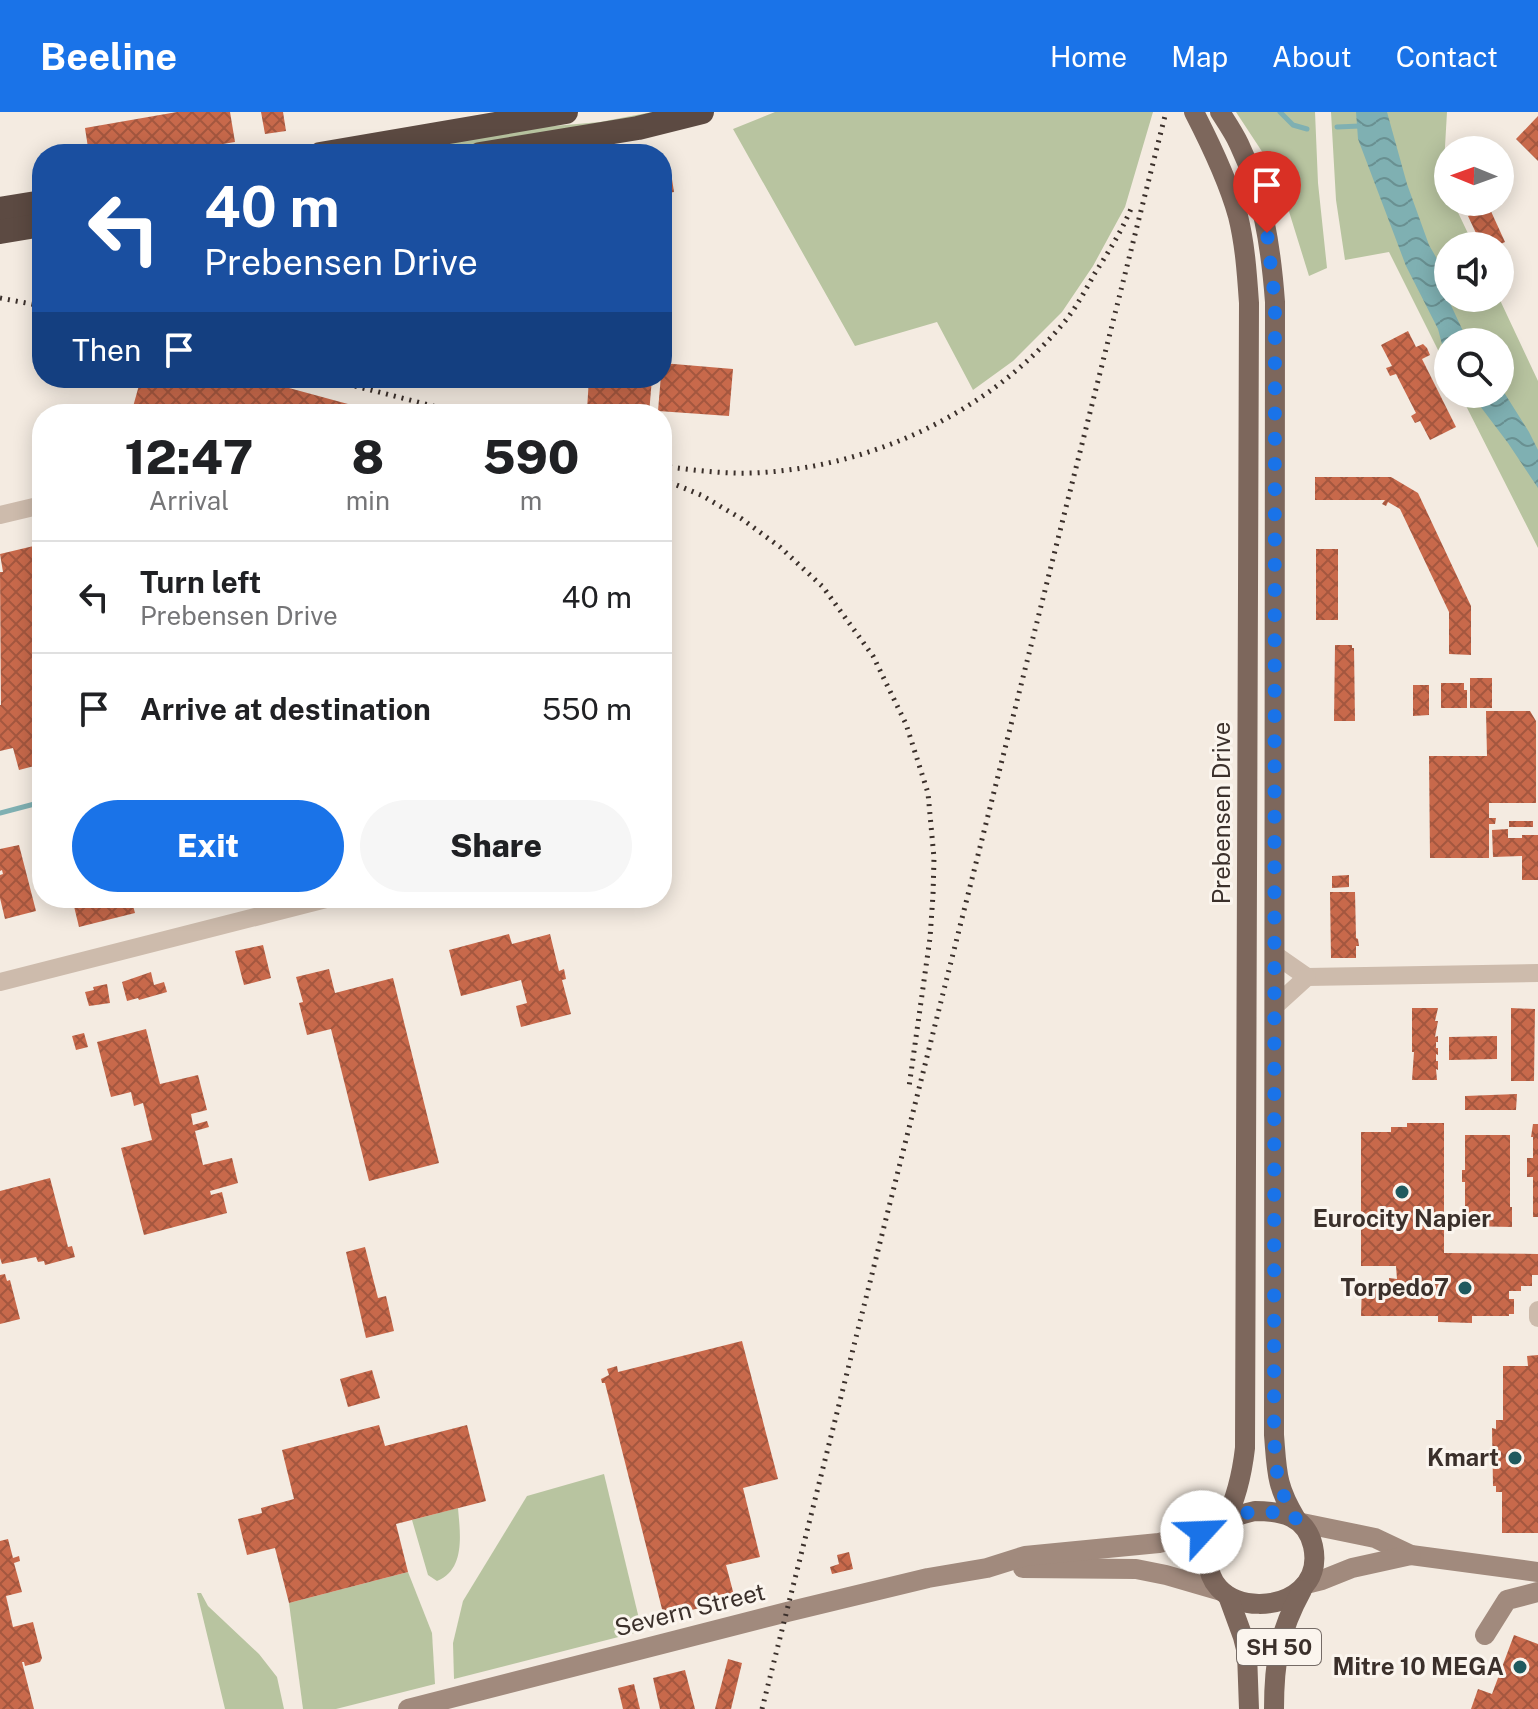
<!DOCTYPE html>
<style>
body{margin:0;font-family:"Public Sans",sans-serif;background:#f6f6f6;color:#202124;height:100vh;display:flex;flex-direction:column;font-size:30px;white-space:nowrap}
*{box-sizing:border-box;margin:0}
p{font-size:26px;color:#757577}
.icon{flex:none;width:44px;height:44px;fill:none;stroke:currentColor;stroke-width:2;stroke-linecap:round;stroke-linejoin:round}
.map{position:relative;flex:1;overflow:hidden}
.panel{position:absolute;left:32px;top:292px;width:640px;height:504px;display:flex;flex-direction:column;background:#fff;border-radius:32px;box-shadow:0 4px 20px #0003}
.panel>*{flex:none}
.top-card{position:absolute;left:32px;top:32px;width:640px;height:244px;border-radius:32px;box-shadow:0 4px 20px #0003;background:#1a4fa0;color:#fff;overflow:hidden}
.needle{width:52px;rotate:271deg}
.buttons{position:absolute;left:1434px;top:24px;display:grid;gap:16px}
.buttons a{display:grid;place-items:center;width:80px;height:80px;border-radius:50%;background:#fff;box-shadow:0 4px 20px #0003;font-size:40px}
.pin{position:absolute;display:grid;place-items:center;width:68px;height:68px;color:#fff;margin:-82px -34px;border-radius:50% 50% 50% 0;rotate:-45deg;box-shadow:0 0 8px #0007}
.pin .icon{rotate:45deg}
.me{position:absolute;width:88px;margin:-44px;rotate:65deg;stroke-linejoin:round;filter:drop-shadow(0 0 6px #0008)}
.turn{display:flex;align-items:center;gap:28px;height:168px;padding:0 40px;font-size:36px}
.turn .icon{width:104px;height:104px;stroke-width:2.5}
.turn b{display:block;font-size:56px;line-height:68px}
.then{display:flex;align-items:center;height:76px;padding:0 40px;background:#0003;gap:16px;font-size:30px}
.eta{display:flex;justify-content:space-evenly;align-items:center;height:136px;text-align:center}
.eta b{font-size:48px;font-weight:800;line-height:56px}
.action{display:flex;gap:16px;margin-top:auto;padding:16px 40px}
.action a{flex:1;height:92px;border-radius:48px;background:#1a73e8;color:#fff;font-size:32px;font-weight:800;line-height:92px;text-align:center}
.action a+a{background:#f6f6f6;color:#202124}
ul{padding:0;list-style:none}
li{display:flex;align-items:center;gap:24px;height:112px;padding:0 40px;border-top:2px solid #e0e0e0}
li div{flex:1}
li b{display:block;font-size:30px}
li em{font-style:normal}
header{display:flex;align-items:center;gap:48px;box-sizing:border-box;height:112px;padding:0 40px;background:#1a73e8;color:#fff}
header strong{font-size:38px}
nav{display:flex;gap:44px;margin-inline-start:auto;font-size:28px}
.map>svg:first-child{display:block}
</style>
<header>
<strong>Beeline</strong>
<nav><a>Home</a><a>Map</a><a>About</a><a>Contact</a></nav>
</header>
<div class="map">
<svg width="1538" height="1597" viewBox="0 0 1538 1597">
<defs>
<pattern id="water-waves" width="16" height="10" patternUnits="userSpaceOnUse" patternTransform="scale(2)"><rect width="16" height="10" fill="#7fb0b2"/><path d="M0 5q4-4 8 0t8 0" fill="none" stroke="#699091"/></pattern>
<pattern id="building-cross-hatch" width="8" height="8" patternUnits="userSpaceOnUse" patternTransform="scale(2)"><rect width="8" height="8" fill="#c8694b"/><path d="M0 0l8 8M0 8l8-8" fill="none" stroke="#a4573f"/></pattern>
</defs>
<rect width="100%" height="100%" fill="#f4ebe1"/>
<!-- grass -->
<g fill="#b8c4a0">
<path d="M652,0h11l-98,19 -138,23h-59l130,-23 102,-9z"/>
<path d="M775,0h378l-28,95 -32,59 -31,46 -49,49 -40,29 -36,-68 -82,24 -122,-217z"/>
<path d="M1236,0h79l3,71 9,85 -18,8 -31,-100z"/>
<path d="M1331,0h116l-4,69 5,10v11h5l21,44h-26v52h51l39,83v167l-78,-154h40v-52h-52v28l-59,-118 -44,8 -9,-60z"/>
<path d="M604,1362l38,157 -188,48 -1,-36 10,-42 64,-105z"/>
<path d="M458,1396c2,25 8,61 -21,73l-9,-6 -16,-55z"/>
<path d="M408,1460l24,61 3,51 -99,25h-33l-14,-106z"/>
<path d="M197,1481h4l7,13 51,48 18,23 7,32h-59z"/>
</g>
<!-- water -->
<g fill="url(#water-waves)">
<path d="M1356,0h31l20,72 22,61 19,33 1,23 14,30 7,11h-22v25l-10,-38 -32,-63 -48,-127z"/>
<path d="M1500,274l29,46 9,18v38l-30,-45 -28,-37 -19,-12h39z"/>
</g>
<g fill="none" stroke-linecap="round" stroke-linejoin="round">
<!-- stream -->
<g stroke="#7fb0b2" stroke-width="5">
<path d="M1280,0l13,13 14,4"/>
<path d="M1337,15l23,-1"/>
<path d="M0,701l42,-11"/>
</g>
</g>
<!-- building -->
<g fill="url(#building-cross-hatch)">
<path d="M177,0h53l5,30 -72,12h-74l-4,-26z"/>
<path d="M261,0h22l3,19 -21,3z"/>
<path d="M1538,4v45l-22,-22z"/>
<path d="M670,54l4,26 -12,2v-27z"/>
<path d="M1489,95l16,35 -8,4h-15l-14,-30z"/>
<path d="M1408,219l8,16 7,-3 4,4 3,7 -8,4 34,68 -26,13 -10,-19 -5,2 -4,-7 5,-3 -20,-39 -6,2 -4,-8 6,-2 -11,-21z"/>
<path d="M662,251l71,6 -4,47 -71,-5z"/>
<path d="M141,266h147l3,1 -2,9 70,19 -2,7h-226z"/>
<path d="M589,266h63l-3,36 -62,-4z"/>
<path d="M1315,365h76l27,16 53,113v49l-22,-1v-42l-49,-103 -12,-7 -2,4 -4,-2 3,-4h-70z"/>
<path d="M42,432v220l-23,6 -6,-22 -13,3v-46h1l-1,-133h3l-3,-18z"/>
<rect x="1316" y="437" width="22" height="71"/>
<path d="M1335,533h17v3h2l1,73h-21z"/>
<rect x="1470" y="566" width="22" height="30"/>
<path d="M1441,571h23v7h3v18h-26z"/>
<path d="M1413,573h16v30l-16,1z"/>
<path d="M1486,599h44l6,10v82h-47v15h7l-1,6h-6v34h-59l-1,-102h58z"/>
<rect x="1509" y="709" width="24" height="6"/>
<path d="M1508,717v9h14v-3h16v45h-16v-24l-29,1 -1,-27z"/>
<path d="M19,733l17,66 -31,8 -5,-21v-23l3,-1 -1,-4 -2,1v-22z"/>
<path d="M1349,763v12l-17,1v-12z"/>
<path d="M1330,780h25l1,46 2,1 1,7h-3v12h-25z"/>
<path d="M72,786h59l4,15 -56,14z"/>
<path d="M509,822l3,10 38,-10 9,37 5,-2 2,10 -4,1 9,34 -50,13 -5,-21 11,-3 -6,-23 -60,16 -12,-46z"/>
<path d="M263,833l8,33 -27,7 -9,-34z"/>
<path d="M329,857l6,24 58,-15 46,185 -70,18 -38,-152 -24,6 -8,-32 4,-1 -7,-25z"/>
<path d="M151,860l3,13 10,-3 3,10 -28,8 -1,-2 -11,3 -5,-19z"/>
<path d="M107,872l3,19 -21,3 -4,-14 9,-2 -1,-3z"/>
<path d="M1412,896h26l-3,13h3l-3,16 3,-1v6h-2v6h2v7l-2,-1v7h2v9l-2,-1 1,11h-25l2,-28h-2z"/>
<path d="M1511,896l24,1 -1,72h-23z"/>
<path d="M146,917l14,55 38,-9 9,35 -16,4 2,11 14,-4 2,6 -14,4 8,34 29,-7 6,25 -28,8 1,4 11,-3 5,21 -83,22 -23,-87 31,-8 -9,-37 -9,3 -3,-14 -20,5 -14,-55z"/>
<path d="M84,921l4,14 -12,3 -4,-14z"/>
<path d="M1497,924v23l-48,1v-23z"/>
<path d="M1517,982l-1,16h-51v-14z"/>
<path d="M1407,1011h37v130l94,1v21h-6v11h-11v5h-12v8h5v15h-5v2h-37v7l-34,-1v-6h-77l1,-33h27v-5l8,1 -1,-13h-35v-134h30v-5h16z"/>
<path d="M1533,1012h5v93h-5v-40h-6v-19h6v-21h-2z"/>
<path d="M1465,1023h45v72h2v20l-47,-1v-44h-3v-12h3z"/>
<path d="M50,1066l18,69 4,-1 3,11 -30,8 -1,-4 -6,1 -2,-5 -34,7 -2,-6v-67z"/>
<path d="M365,1135l13,51 8,-2 8,35 -28,7 -20,-86z"/>
<path d="M5,1162l2,7 3,-1 10,39 -20,5v-49z"/>
<path d="M742,1229l36,138 -35,9 17,69 -34,8 9,34 -71,18 -59,-234h-3l-1,-4 8,-4 -2,-6 10,-3 1,6z"/>
<path d="M1538,1243v178h-36v-41h-6v-6h-3l-1,-58 4,1v-9h7v-54h25l-1,-10z"/>
<path d="M372,1258l8,28 -32,9 -8,-28z"/>
<path d="M379,1313l6,21 82,-21 19,76 -90,23 12,48 -119,31 -14,-55 -28,7 -9,-36 24,-6 -1,-5 33,-9 -12,-49z"/>
<path d="M8,1427l5,19 6,-2 1,5 -6,2 8,29 -16,4 7,31 20,-5 9,36 -2,4 -15,4 -1,-4h-2l12,47h-34v-168z"/>
<path d="M849,1440l4,17 -21,5 -2,-7 9,-3 -2,-9z"/>
<path d="M1514,1523l24,9v65h-67l7,-20 14,5z"/>
<path d="M728,1547l14,4 -11,46h-16z"/>
<path d="M685,1558l10,39h-35l-7,-31z"/>
<path d="M634,1572l6,25h-17l-5,-21z"/>
</g>
<g fill="none" stroke-linecap="round" stroke-linejoin="round">
<!-- street -->
<g stroke="#cdbbac" stroke-width="18">
<path d="M0,403l42,-10"/>
<path d="M1274,842l33,23 231,-4"/>
<path d="M0,870l330,-84"/>
<path d="M1274,895l33,-30"/>
<path d="M1538,1198v8"/>
</g>
<!-- secondary -->
<g stroke="#a18a7d" stroke-width="20">
<path d="M1302,1411l73,15 36,17 127,17"/>
<path d="M1023,1456l113,1 30,6 55,16"/>
<path d="M1306,1472l16,-4 30,-12 59,-13"/>
<path d="M1485,1523l22,-35 31,-8"/>
<path d="M408,1597l379,-97 141,-34 59,-10 38,-12 134,-13 59,-14"/>
</g>
<!-- primary -->
<g stroke="#7d675c" stroke-width="20">
<path d="M1194,0c17,33 34,68 44,104 7,28 9,58 11,87l-4,1145c-3,26 -8,49 -20,73"/>
<path d="M1220,0c7,11 14,21 19,32 24,50 32,104 36,158l-1,1133c3,37 2,51 22,84"/>
<path d="M1255,1399c27,0 51,5 58,35 17,77 -128,79 -101,-5 7,-20 24,-26 43,-30z"/>
<path d="M1228,1484l15,41 4,16 2,56"/>
<path d="M1274,1597c0,-47 5,-77 28,-119"/>
</g>
<!-- highway -->
<g stroke="#5c4a42" stroke-width="24">
<path d="M320,42l246,-42"/>
<path d="M480,42l158,-26 64,-16"/>
<path d="M0,97l42,-7"/>
<path d="M0,120l42,-7"/>
</g>
<!-- rail -->
<g stroke="#3b302b" stroke-width="5" stroke-dasharray="2 6" stroke-linecap="butt">
<path d="M0,186l42,8"/>
<path d="M324,266l140,36"/>
<path d="M662,354c30,4 60,8 91,7 118,-5 238,-61 313,-153 11,-14 20,-31 29,-47 14,-22 28,-44 38,-69"/>
<path d="M662,367l39,16 41,24 38,28 43,40 50,69 33,68 22,69 6,65 -1,37 -3,43 -21,149"/>
<path d="M762,1597l404,-1597"/>
</g>
</g>
<g fill="none" stroke-linecap="round" stroke-linejoin="round">
<!-- route -->
<path stroke="#1a73e8" stroke-width="14" stroke-dasharray="0 25.2" d="M1202,1420c5,-1 9,-1 14,-3 5,-2 9,-8 15,-11 22,-10 44,-8 65,1 -20,-33 -20,-47 -22,-84l1,-1133 -8,-69"/>
</g>
<!-- markers -->
<g fill="#1f5a5e" stroke="#fbf5ee" stroke-width="3">
<circle cx="1402" cy="1080" r="8"/>
<circle cx="1465" cy="1176" r="8"/>
<circle cx="1515" cy="1346" r="8"/>
<circle cx="1520" cy="1555" r="8"/>
</g>
<g text-anchor="middle" stroke-width="6" stroke-linejoin="round" paint-order="stroke">
<!-- shield labels -->
<rect fill="#fbf5ee" stroke="#756b66" stroke-width="2" x="1237" y="1517" width="84" height="36" rx="6"/>
<g font-size="22" font-weight="bold" fill="#3b302b">
<text x="1279" y="1543">SH 50</text>
</g>
<!-- street labels -->
<g font-size="24" fill="#3b302b" stroke="#fbf5ee">
<text transform="translate(1222 701) rotate(-90)" y="8">Prebensen Drive</text>
<text transform="translate(690 1498) rotate(-14)" y="8">Severn Street</text>
</g>
<!-- poi labels -->
<g font-size="24" font-weight="bold" fill="#3b302b" stroke="#fbf5ee" text-anchor="end">
<text x="1402" y="1115" text-anchor="middle">Eurocity Napier</text>
<text x="1449" y="1184">Torpedo7</text>
<text x="1499" y="1354">Kmart</text>
<text x="1504" y="1563">Mitre 10 MEGA</text>
</g>
</g>
</svg>
<div class="buttons">
<a><svg class="needle" viewBox="-14 -14 28 28"><path d="M0-13l5 13h-10z" fill="#e53935"/><path d="M0 13l5-13h-10z" fill="#757577"/></svg></a>
<a><svg class="icon" aria-label="sound" viewBox="0 0 24 24"><path d="M4 9h4l5-4v14l-5-4H4zM17 9q2 3 0 6"/></svg></a>
<a><svg class="icon" aria-label="search" viewBox="0 0 24 24"><circle cx="10" cy="10" r="6"/><path d="M15 15l6 6"/></svg></a>
</div>
<div class="pin" style="left:1267px;top:121px;background:#d93025"><svg class="icon" aria-label="arrive" viewBox="0 0 24 24"><path d="M6 21V4h12l-3 4 3 4H6"/></svg></div>
<svg class="me" style="left:1202px;top:1420px" viewBox="-20 -20 40 40"><circle r="19" fill="#fff"/><path d="M0-13L10 11 0 6-10 11z" fill="#1a73e8"/></svg>
<div class="top-card">
<div class="turn"><svg class="icon" aria-label="left" viewBox="0 0 24 24"><path d="M17 20v-9H6M10 6l-5 5 5 5"/></svg><div><b>40 m</b>Prebensen Drive</div></div>
<div class="then">Then<svg class="icon" aria-label="arrive" viewBox="0 0 24 24"><path d="M6 21V4h12l-3 4 3 4H6"/></svg></div>
</div>
<section class="panel">
<div class="eta">
<div><b>12:47</b><p>Arrival</p></div>
<div><b>8</b><p>min</p></div>
<div><b>590</b><p>m</p></div>
</div>
<ul>
<li><svg class="icon" aria-label="left" viewBox="0 0 24 24"><path d="M17 20v-9H6M10 6l-5 5 5 5"/></svg><div><b>Turn left</b><p>Prebensen Drive</p></div><em>40 m</em></li>
<li><svg class="icon" aria-label="arrive" viewBox="0 0 24 24"><path d="M6 21V4h12l-3 4 3 4H6"/></svg><div><b>Arrive at destination</b></div><em>550 m</em></li>
</ul>
<div class="action"><a>Exit</a><a>Share</a></div>
</section>
</div>
